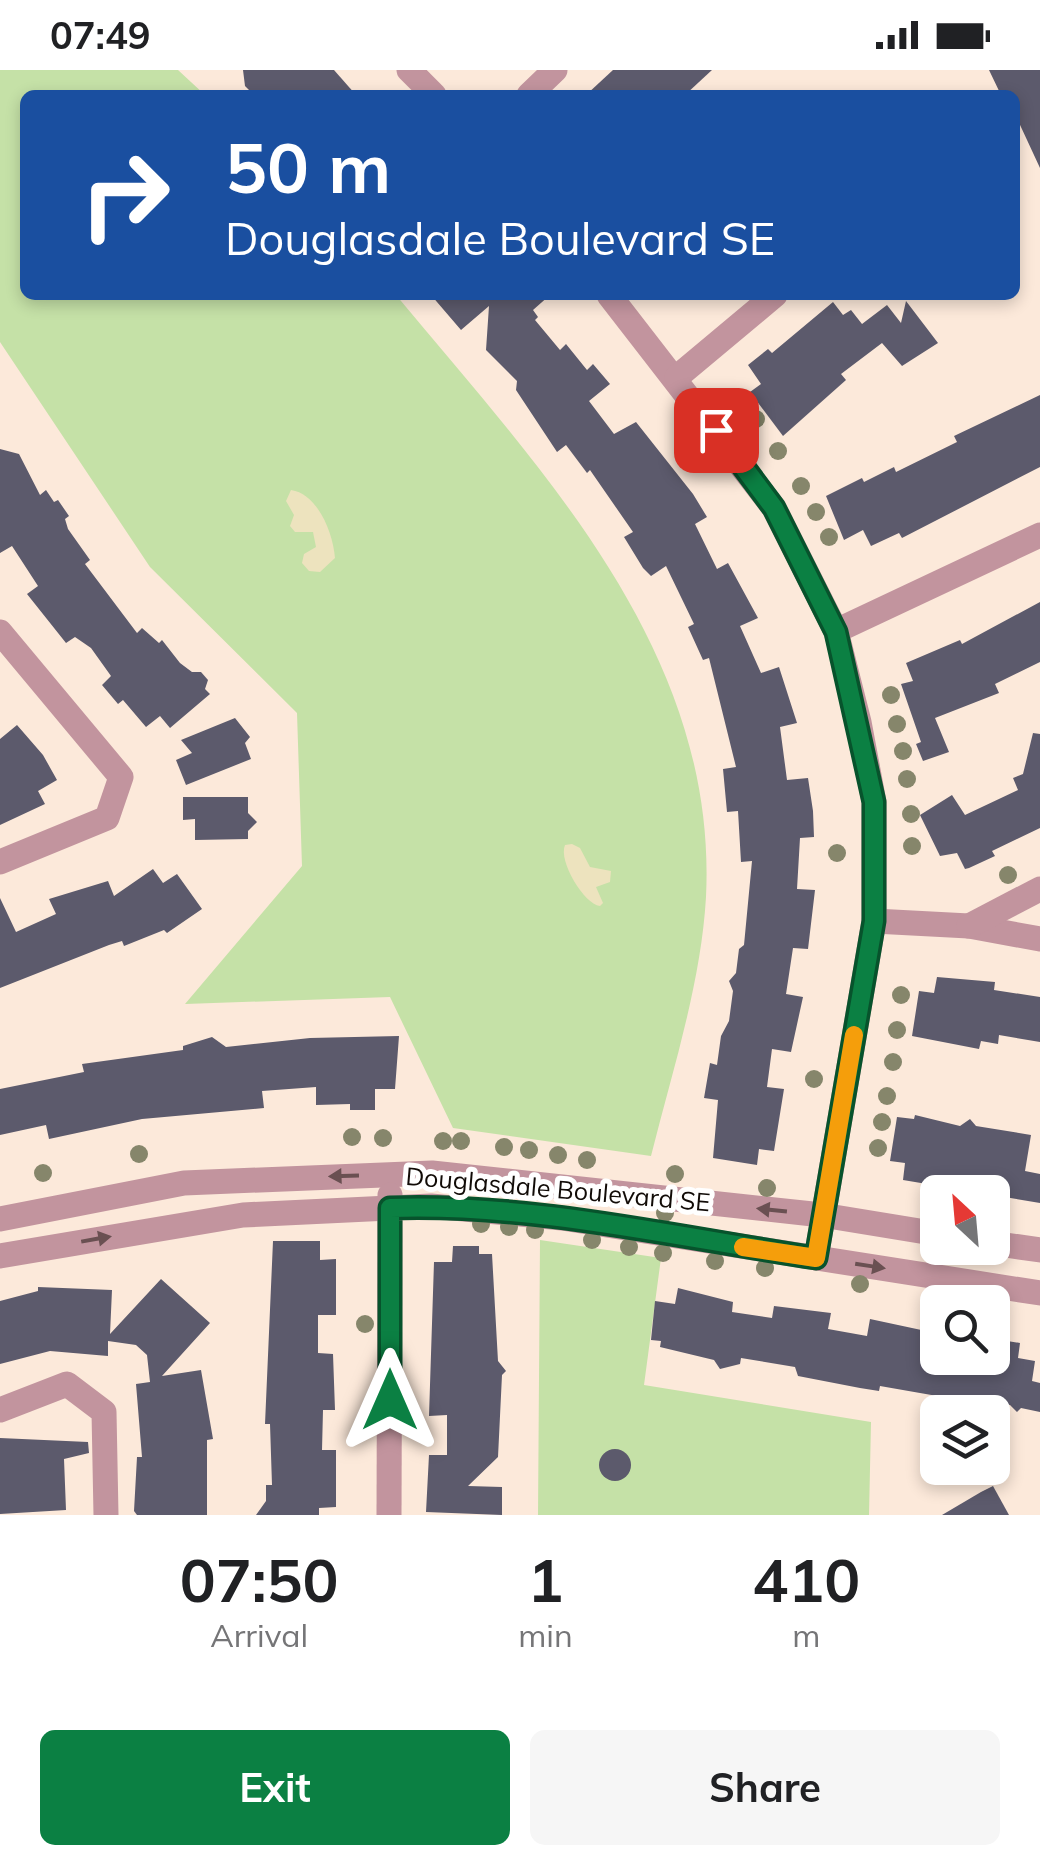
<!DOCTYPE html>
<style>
body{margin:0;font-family:Mulish,sans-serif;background:#f6f6f6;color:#202124;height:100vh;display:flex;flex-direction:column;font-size:38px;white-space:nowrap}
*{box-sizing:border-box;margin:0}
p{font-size:32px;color:#757577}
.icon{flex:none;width:55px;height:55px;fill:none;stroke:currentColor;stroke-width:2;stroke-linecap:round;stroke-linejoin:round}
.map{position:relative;height:1445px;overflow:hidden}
.details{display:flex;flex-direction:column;background:#fff;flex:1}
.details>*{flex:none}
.top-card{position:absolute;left:20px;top:20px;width:1000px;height:210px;border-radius:15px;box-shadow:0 5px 15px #0003;background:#1a4fa0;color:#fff;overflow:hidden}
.needle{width:65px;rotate:334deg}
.tools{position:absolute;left:920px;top:1105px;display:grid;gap:20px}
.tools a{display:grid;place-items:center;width:90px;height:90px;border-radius:15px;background:#fff;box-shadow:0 5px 15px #0003;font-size:50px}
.pin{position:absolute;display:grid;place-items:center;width:85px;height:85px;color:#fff;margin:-42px;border-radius:20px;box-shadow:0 5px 15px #0006}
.me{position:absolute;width:110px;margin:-55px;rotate:0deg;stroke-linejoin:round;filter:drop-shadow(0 0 8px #0008)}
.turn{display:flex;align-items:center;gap:35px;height:210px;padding:0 40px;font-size:45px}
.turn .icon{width:130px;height:130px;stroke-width:2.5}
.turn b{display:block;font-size:70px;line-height:85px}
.eta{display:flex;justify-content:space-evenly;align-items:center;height:170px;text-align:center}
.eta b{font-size:60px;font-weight:700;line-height:70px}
.button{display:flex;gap:20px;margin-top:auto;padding:20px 40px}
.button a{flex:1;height:115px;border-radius:15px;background:#0b8043;color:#fff;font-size:40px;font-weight:700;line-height:115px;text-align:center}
.button a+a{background:#f6f6f6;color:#202124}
.status{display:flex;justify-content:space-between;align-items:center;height:70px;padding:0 50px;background:#fff;direction:ltr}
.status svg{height:28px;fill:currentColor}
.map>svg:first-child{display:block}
</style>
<div class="status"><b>07:49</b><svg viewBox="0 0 49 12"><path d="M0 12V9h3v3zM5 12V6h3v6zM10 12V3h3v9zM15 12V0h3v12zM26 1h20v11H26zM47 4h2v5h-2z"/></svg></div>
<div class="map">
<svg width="1040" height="1445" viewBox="0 0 1040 1445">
<rect width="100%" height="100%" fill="#fce9da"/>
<!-- green -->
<g fill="#c5e1a7">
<path d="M0,0h178l27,25h-180v200h371c146,176 322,357 310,602 -5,87 -34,175 -55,259l-198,-28 -63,-131 -205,7 117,-138 -5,-153 -147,-146 -150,-225z"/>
<path d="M540,1170l121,18 -17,127 227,37 -2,93h-331z"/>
</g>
<!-- sand -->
<g fill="#ede3be">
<path d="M291,420c27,4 42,43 44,68l-15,14 -11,-1 -7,-8 2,-9 12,-7 -3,-15h-18l-5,-6 4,-11 -8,-14z"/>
<path d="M572,774l8,4 10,19 21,4 -1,11 -14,5 7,16 -3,3c-16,-2 -42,-45 -35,-61z"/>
</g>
<!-- building -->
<g fill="#5c5a6c">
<path d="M243,0h91l22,25h-102l-9,-9z"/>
<path d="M613,0h99l-27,25h-99z"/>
<path d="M989,0h51v98l-25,-54v-19h-14z"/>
<path d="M431,225h119l-17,15 5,7 -3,3 25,30 6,-6 21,26 6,-6 17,20 -21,17 25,33 22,-12 57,72 14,23 -12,7 22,45 11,-6 30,55 -18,8 21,47 18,-6 18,56 -17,4 7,53 21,-2 5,33 1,26 -14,1 -3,51 18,1 -7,59 -15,-1 -7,46 17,3 -12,55 -19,-3 -5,38 17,2 -10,62 -15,-2 -2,16 -44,-7 5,-58 -14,-2 6,-35 7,2 4,-29 8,-15 4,-30 -4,-10 7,-8 3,-24 5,-4 8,-84 -11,1 -3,-51 -11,1 -4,-43 13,-2 -27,-109 -6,2 -15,-33 6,-3 -28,-58 -15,10 -8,-8 -19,-31 9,-5 -43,-62 -3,3 -21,-28 -9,7 -41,-62 1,-9 -31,-31 3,-44 -28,24z"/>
<path d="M906,231l32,42 -36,23 -20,-23 -41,31 5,6 -63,56 -33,-44 11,-8 -13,-19 20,-16 4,4 61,-51 10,13 8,-5 11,14 25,-19 14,18z"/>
<path d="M1040,325v72l-138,71 -3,-5 -28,13 -8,-16 -19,10 -18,-44 36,-18 2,4 30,-15 2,5 61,-30 -3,-6z"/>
<path d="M0,379l19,5 21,41 6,-5 8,12 4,-2 11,16 -4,3 3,10 22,31 -5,4 52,69 5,-5 17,15 3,-3 18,23 12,9h9l7,8 -3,9 5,5 -40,34 -10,-12 -14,11 -23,-27 -5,4 -16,-19 9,-9 -20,-28 -16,-11 -9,6 -39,-49 11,-8 -26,-40 -12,7z"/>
<path d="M1040,532v60l-45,22 4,9 -64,25 14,34 -26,9 -7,-17 5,-2 -20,-58 12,-3 -7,-18 54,-23 2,4z"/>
<path d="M235,648l15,19 -5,6 6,16 -65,26 -10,-25 16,-7 -11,-13z"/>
<path d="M17,655l26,30 14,25 -19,11 7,13 -45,21v-86z"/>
<path d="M1033,663l7,1v94l-48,23 3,5 -26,12 -4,1 -8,-16 -17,3 -20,-41 32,-20 13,20 53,-25 -5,-12 10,-4z"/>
<path d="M183,727h65v16l9,9 -9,9v8l-53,1v-21l-12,1z"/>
<path d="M153,799l10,14 14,-9 25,35 -35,24 -3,-3 -40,16 -2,-5 -13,4 -109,43v-90l16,34 40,-18 -7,-15 59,-18 6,15z"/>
<path d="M937,907l58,5 -1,8 46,7v45l-41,-7 -1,9 -17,-3 -2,8 -67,-13 7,-45 15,2z"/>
<path d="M399,966l-4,53h-20v21h-25v-6l-34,1v-18l-54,4 2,17 -122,11 -93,20 -3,-14 -46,10v-46l84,-17 -2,-8 101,-14v-4l29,-9 14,10 84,-9z"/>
<path d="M915,1045l45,11 10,-7 6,7 55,9 -6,36 15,3v29l-137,-23 2,-17 -15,-2 7,-44 17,2z"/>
<path d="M273,1171h47v19l16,-1v56h-18v38l15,1 2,56h-12l-1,40h14v57l-17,1v7h-63l10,-14v-16h6l-2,-61h-5z"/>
<path d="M453,1176h26v8h13l6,107 8,10 -4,4 -4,82 -30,29 34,1v28l-76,-3 3,-57h18v-40l-18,1 5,-154h18z"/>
<path d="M161,1209l49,44 -48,53 39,-6 12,69 -6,1v75h-70l-3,-4 3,-54h5l-6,-73 14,-2 -3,-27 -11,-10 -28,-4v15l-58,-5 -50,13v-63l38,-10v-4l74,3 -2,44z"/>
<path d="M678,1218l55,14 -1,10 40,6 2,-12 57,7 -3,16 39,7 3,-17 56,12 -3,20 15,3v4h54l3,-19 25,4 -2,15 17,3 -3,20 8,2v29l-19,-4 -4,4 -7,-7 -30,-6 -1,9 -20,-3 1,-5 -80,-14 -1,5 -19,-3 -62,-12 -3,-9 -54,-9 -1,6 -20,5 -6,-9 -54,-13 1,-6 -10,-1 4,-39 20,3z"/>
<path d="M0,1368l88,4 1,11 -25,6 2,51 -66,4z"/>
<circle cx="615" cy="1395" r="16"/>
<path d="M993,1416l16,29h-67l39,-23z"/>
</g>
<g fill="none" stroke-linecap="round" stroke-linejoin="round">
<!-- minor -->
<g stroke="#c2949e" stroke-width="25">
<path d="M409,0l25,25"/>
<path d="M529,25l26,-25"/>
<path d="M609,225l165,213 62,123 23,91 15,80v119l-58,337"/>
<path d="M677,307l98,-82"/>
<path d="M836,561l204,-96"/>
<path d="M0,562l121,145 -14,41 -107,44"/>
<path d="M874,851l95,5 71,13"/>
<path d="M969,856l71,-37"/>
<path d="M0,1149l184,-36 248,-10 390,42 116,19"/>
<path d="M992,1173l48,7"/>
<path d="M0,1186l243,-41 188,-9 131,12 478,75"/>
<path d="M0,1340l67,-26 37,28 2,103"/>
<path d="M389,1445l1,-320"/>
</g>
</g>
<!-- trees -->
<g fill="#86866b">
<circle cx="741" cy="329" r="9"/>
<circle cx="756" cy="349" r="9"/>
<circle cx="778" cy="381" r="9"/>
<circle cx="801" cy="416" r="9"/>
<circle cx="816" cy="442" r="9"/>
<circle cx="829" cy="467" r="9"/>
<circle cx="891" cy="625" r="9"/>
<circle cx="897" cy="654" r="9"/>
<circle cx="903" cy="681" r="9"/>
<circle cx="907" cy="709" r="9"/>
<circle cx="911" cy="744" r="9"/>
<circle cx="912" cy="776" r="9"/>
<circle cx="837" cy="783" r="9"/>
<circle cx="1008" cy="805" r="9"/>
<circle cx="901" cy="925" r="9"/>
<circle cx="897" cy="960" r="9"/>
<circle cx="893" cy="992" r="9"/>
<circle cx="814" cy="1009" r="9"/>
<circle cx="887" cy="1026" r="9"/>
<circle cx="882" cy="1052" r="9"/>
<circle cx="352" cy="1067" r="9"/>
<circle cx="383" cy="1068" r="9"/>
<circle cx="443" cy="1071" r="9"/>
<circle cx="461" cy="1071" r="9"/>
<circle cx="504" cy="1077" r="9"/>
<circle cx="878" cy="1078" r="9"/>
<circle cx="529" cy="1080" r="9"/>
<circle cx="139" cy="1084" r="9"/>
<circle cx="558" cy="1085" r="9"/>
<circle cx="587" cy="1090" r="9"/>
<circle cx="43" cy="1103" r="9"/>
<circle cx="675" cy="1104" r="9"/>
<circle cx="767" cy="1118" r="9"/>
<circle cx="665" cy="1143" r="9"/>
<circle cx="481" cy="1154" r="9"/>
<circle cx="509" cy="1157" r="9"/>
<circle cx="535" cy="1160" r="9"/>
<circle cx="592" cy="1170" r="9"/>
<circle cx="629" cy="1177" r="9"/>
<circle cx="663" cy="1183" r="9"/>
<circle cx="715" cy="1191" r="9"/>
<circle cx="765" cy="1198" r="9"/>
<circle cx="860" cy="1214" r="9"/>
<circle cx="365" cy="1254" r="9"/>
</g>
<!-- one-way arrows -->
<defs><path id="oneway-solid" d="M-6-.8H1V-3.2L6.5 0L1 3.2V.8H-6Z" transform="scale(2.5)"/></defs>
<g fill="#6a5052">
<use href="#oneway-solid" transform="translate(344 1106) rotate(178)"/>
<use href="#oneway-solid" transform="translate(772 1140) rotate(-174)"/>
<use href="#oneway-solid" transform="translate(96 1169) rotate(-10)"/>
<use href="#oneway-solid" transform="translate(870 1196) rotate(9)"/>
</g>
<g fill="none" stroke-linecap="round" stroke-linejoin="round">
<defs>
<path id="route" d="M390,1330v-192c142,-5 286,29 426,50l58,-337v-119l-38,-170 -62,-124 -58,-78"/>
</defs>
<!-- route casing -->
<use href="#route" stroke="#07532c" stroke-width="25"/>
<!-- route -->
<use href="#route" stroke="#0b8043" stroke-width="18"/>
<!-- slow -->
<path stroke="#f59e0b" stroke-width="18" d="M743,1177l73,11 38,-223"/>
</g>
<g text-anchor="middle" stroke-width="10" stroke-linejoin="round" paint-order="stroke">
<!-- street labels -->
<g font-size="25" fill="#110b07" stroke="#fff">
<text transform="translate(558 1119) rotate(5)" y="9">Douglasdale Boulevard SE</text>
</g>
</g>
</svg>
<div class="tools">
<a><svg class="needle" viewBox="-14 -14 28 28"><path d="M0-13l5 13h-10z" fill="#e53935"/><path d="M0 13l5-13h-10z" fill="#757577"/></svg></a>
<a><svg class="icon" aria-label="search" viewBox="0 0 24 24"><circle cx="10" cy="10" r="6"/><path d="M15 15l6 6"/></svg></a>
<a><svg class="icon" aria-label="layers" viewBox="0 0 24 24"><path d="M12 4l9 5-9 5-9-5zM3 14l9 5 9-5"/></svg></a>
</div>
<div class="pin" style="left:716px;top:360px;background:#d93025"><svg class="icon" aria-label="arrive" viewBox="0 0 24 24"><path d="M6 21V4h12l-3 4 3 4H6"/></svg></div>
<svg class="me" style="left:390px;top:1330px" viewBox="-20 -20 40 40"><path d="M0-17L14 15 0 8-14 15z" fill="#0b8043" stroke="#fff" stroke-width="4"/></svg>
<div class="top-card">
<div class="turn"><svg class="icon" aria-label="right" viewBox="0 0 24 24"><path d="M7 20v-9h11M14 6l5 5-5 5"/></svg><div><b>50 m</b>Douglasdale Boulevard SE</div></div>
</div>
</div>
<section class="details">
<div class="eta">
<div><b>07:50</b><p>Arrival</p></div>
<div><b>1</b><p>min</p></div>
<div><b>410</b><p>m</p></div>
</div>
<div class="button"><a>Exit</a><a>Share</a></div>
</section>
